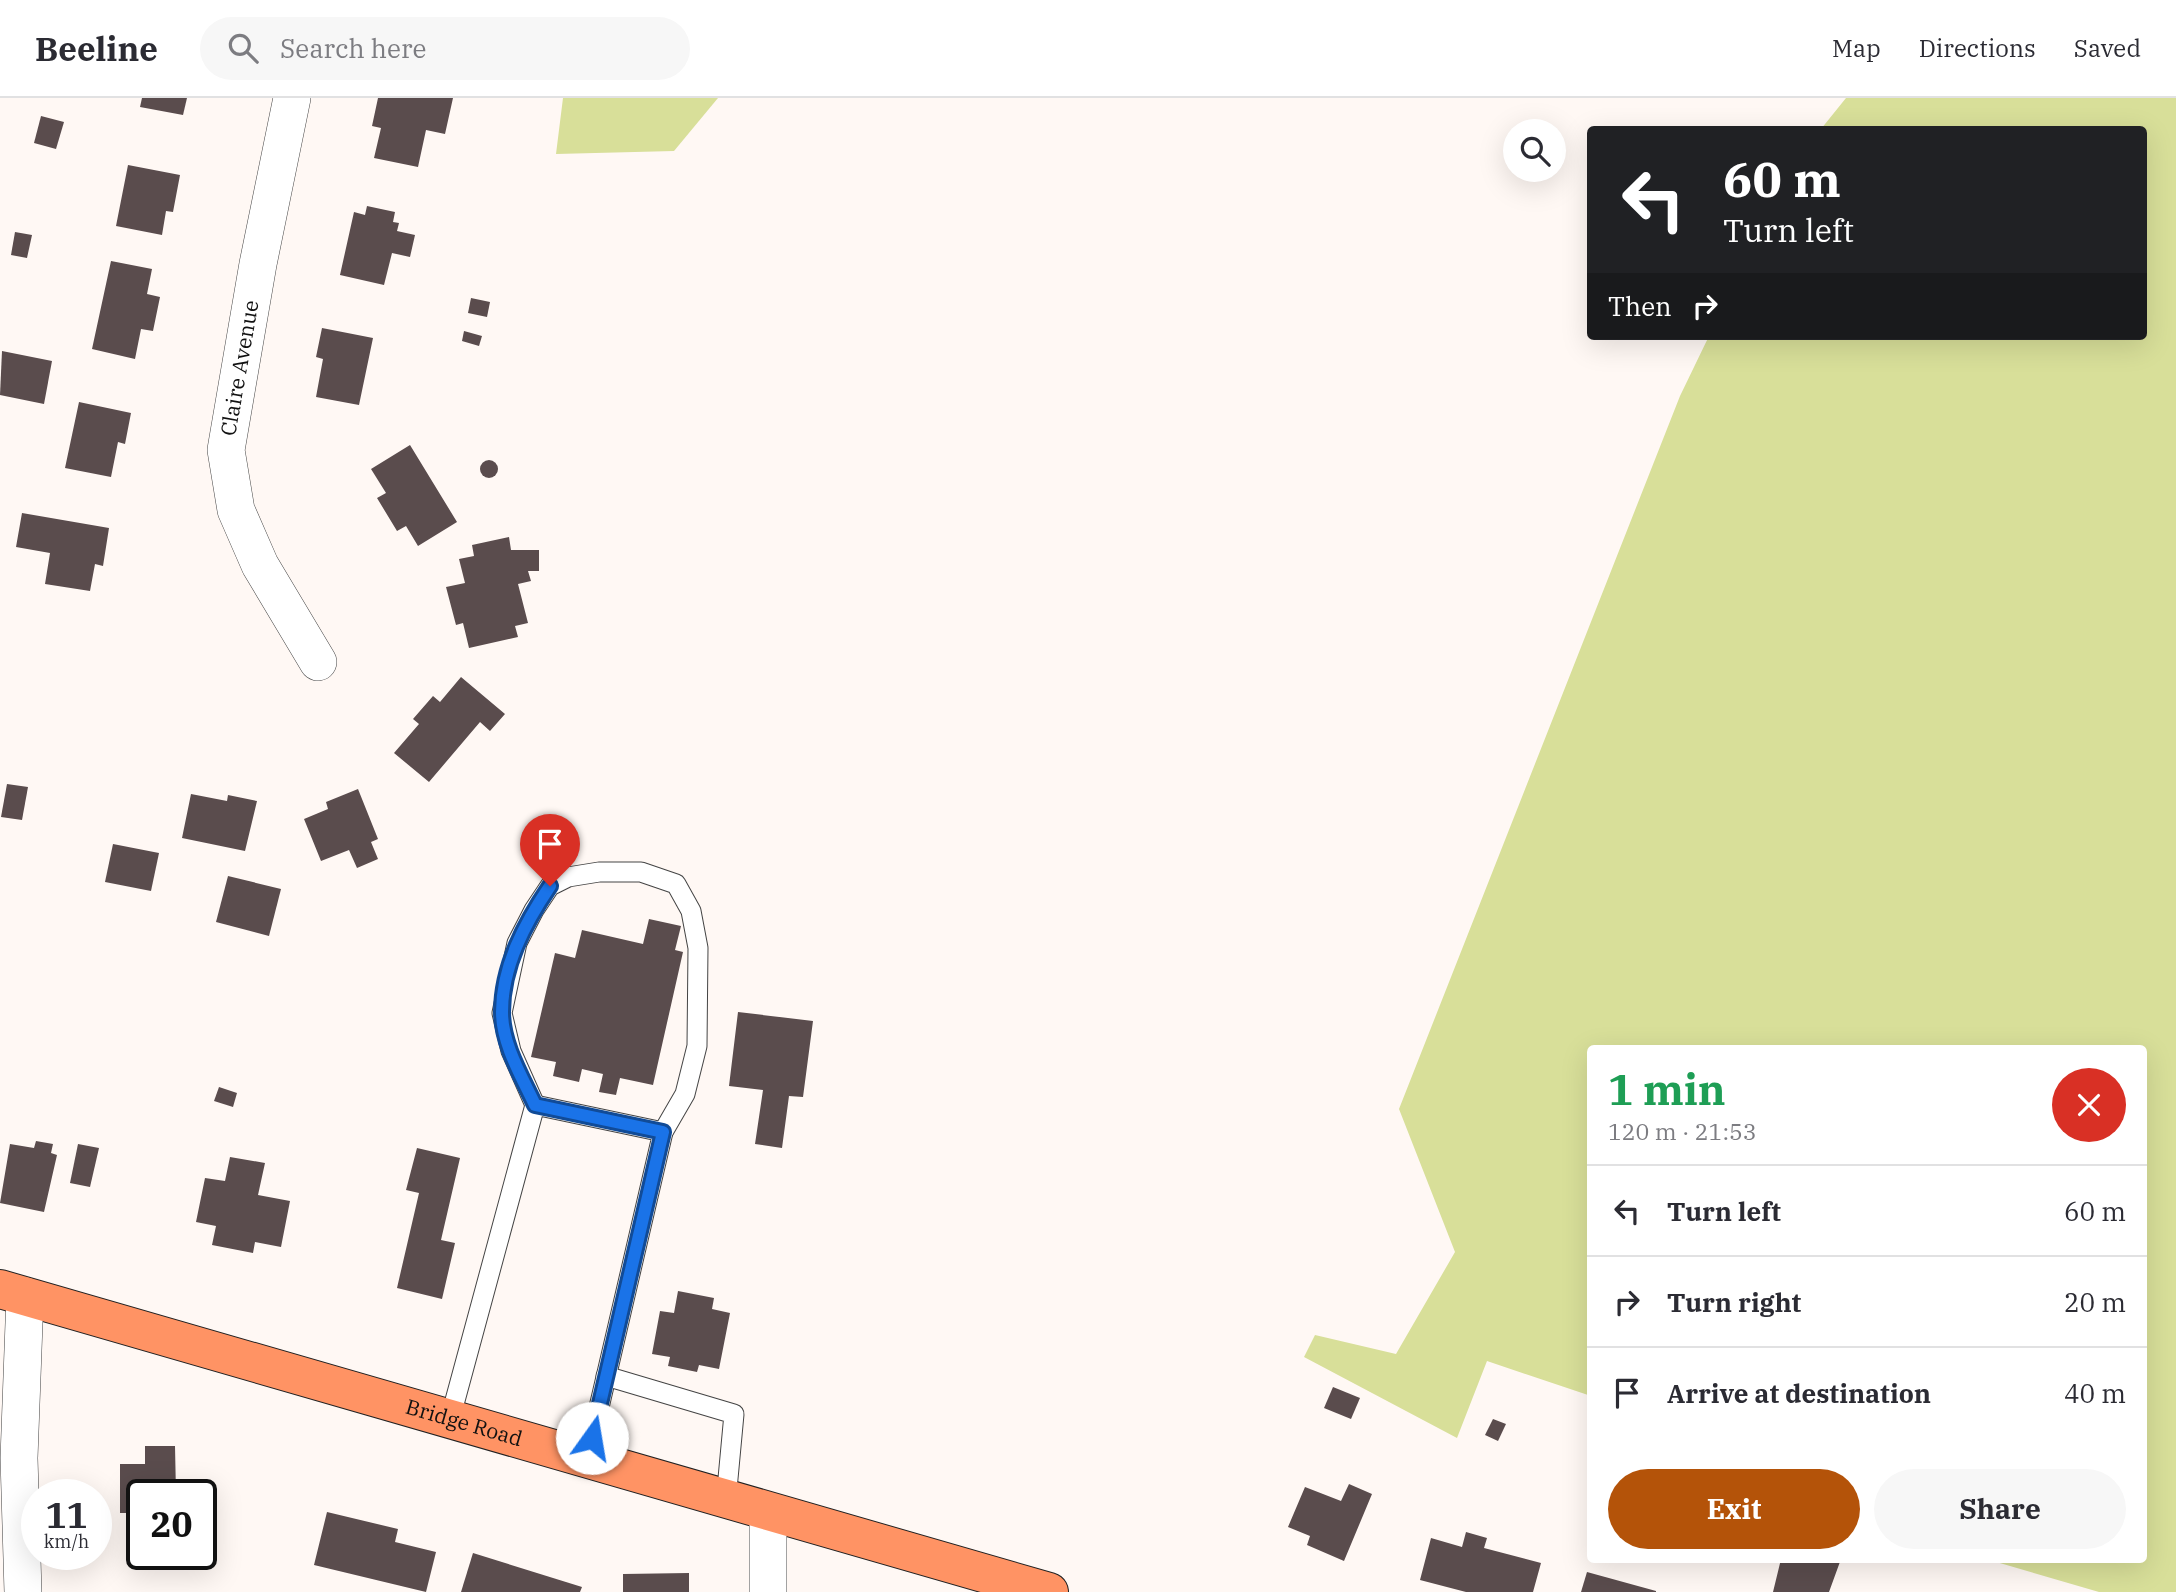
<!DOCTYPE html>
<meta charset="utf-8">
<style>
body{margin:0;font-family:"IBM Plex Serif",serif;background:#f7f7f7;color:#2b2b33;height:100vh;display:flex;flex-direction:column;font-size:26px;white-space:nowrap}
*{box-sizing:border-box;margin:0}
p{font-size:23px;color:#7c7c81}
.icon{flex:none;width:38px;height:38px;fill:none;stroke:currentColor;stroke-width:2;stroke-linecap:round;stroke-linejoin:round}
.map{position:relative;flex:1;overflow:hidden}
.drawer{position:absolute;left:1587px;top:947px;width:560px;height:518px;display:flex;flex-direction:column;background:#fff;border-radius:7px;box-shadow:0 7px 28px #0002}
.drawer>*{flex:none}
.guide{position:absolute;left:1587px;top:28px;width:560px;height:214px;border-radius:7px;box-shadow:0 7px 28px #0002;background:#202124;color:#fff;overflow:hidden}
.tools{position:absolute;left:1503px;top:21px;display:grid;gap:14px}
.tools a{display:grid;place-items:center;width:63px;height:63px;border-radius:50%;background:#fff;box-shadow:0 7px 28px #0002;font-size:35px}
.speed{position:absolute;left:21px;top:1381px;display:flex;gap:14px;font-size:35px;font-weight:700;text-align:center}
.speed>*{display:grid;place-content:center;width:91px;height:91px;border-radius:50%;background:#fff;box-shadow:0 7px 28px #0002;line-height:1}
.speed small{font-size:18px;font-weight:400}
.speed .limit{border:4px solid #111;border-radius:10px;background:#fff;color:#111}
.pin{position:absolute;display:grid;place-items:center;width:60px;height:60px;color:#fff;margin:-72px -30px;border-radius:50% 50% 50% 0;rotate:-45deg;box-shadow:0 0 7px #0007}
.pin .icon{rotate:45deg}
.me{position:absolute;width:77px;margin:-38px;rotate:13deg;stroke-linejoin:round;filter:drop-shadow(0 0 5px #0008)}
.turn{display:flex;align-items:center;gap:24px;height:147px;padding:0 21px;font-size:32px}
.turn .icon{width:91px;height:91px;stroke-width:2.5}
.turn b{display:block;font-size:49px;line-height:60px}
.then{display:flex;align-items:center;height:66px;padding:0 21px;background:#0003;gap:14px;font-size:26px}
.round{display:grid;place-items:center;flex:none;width:74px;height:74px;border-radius:37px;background:#f7f7f7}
.summary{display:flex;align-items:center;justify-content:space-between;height:119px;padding:0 21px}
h1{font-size:42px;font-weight:800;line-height:52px;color:#1e9e55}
.primary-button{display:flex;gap:14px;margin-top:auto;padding:14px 21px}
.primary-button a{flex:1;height:80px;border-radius:42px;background:#b45309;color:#fff;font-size:28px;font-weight:800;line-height:80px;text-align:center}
.primary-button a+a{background:#f7f7f7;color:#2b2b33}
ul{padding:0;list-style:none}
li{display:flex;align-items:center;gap:21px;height:91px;padding:0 21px;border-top:2px solid #e1e1e2}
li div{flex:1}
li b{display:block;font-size:26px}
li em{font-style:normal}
header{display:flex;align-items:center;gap:42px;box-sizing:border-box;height:98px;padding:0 35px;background:#fff;border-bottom:2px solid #e1e1e2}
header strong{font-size:33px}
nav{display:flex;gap:38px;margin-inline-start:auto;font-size:24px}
.search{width:490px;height:63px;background:#f7f7f7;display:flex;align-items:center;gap:18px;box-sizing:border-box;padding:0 24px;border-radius:38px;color:#7c7c81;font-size:26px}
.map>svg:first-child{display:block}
</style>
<header>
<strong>Beeline</strong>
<div class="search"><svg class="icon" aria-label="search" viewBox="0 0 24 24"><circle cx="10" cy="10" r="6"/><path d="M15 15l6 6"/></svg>Search here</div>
<nav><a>Map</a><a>Directions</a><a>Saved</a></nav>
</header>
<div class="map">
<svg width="2176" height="1494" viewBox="0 0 2176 1494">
<rect width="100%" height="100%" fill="#fff8f4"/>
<!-- forest -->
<g fill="#d8df99">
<path d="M563,0h155l-44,53 -118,3z"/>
<path d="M1846,0h330v1494h-77l-113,-33h158v-511h-553v348l-104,-35 -30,77 -153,-81 11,-22 81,19 59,-102 -56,-143 281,-713 29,-60h435v-206l-323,-1z"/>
</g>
<!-- building -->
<g fill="#5a4c4d">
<path d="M142,0h45l-4,17 -43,-8z"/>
<path d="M378,0h75l-8,36 -19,-4 -8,37 -44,-9 7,-30 -9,-2z"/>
<path d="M41,18l23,6 -8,27 -22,-6z"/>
<path d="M128,67l52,10 -7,37 -7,-1 -4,24 -46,-9z"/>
<path d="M367,108l28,6 -2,10 6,1 -2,8 18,4 -5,22 -18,-4 -8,32 -44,-10 14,-63 11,3z"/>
<path d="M15,134l17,3 -5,23 -16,-3z"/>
<path d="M111,163l41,8 -5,25 13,3 -7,34 -12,-2 -6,30 -43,-10z"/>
<path d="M471,200l19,4 -3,15 -19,-4z"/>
<path d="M322,230l51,10 -14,67 -43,-8 7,-38 -7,-2z"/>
<path d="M464,233l18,5 -3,10 -17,-5z"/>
<path d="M2,253l50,10 -8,43 -44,-9z"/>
<path d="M79,304l52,11 -6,31 -7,-2 -7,35 -46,-9z"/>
<path d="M410,347l47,77 -39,24 -12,-20 -9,5 -20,-33 9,-5 -15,-24z"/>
<circle cx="489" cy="371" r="9"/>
<path d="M22,415l87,15 -6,38 -8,-2 -5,27 -45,-7 5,-31 -34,-6z"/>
<path d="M509,439l2,13h28v21h-11l3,10 -13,3 10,39 -13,3 3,11 -49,11 -6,-25 -7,2 -10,-38 19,-4 -6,-24 15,-3 -2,-11z"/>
<path d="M461,579l44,37 -15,17 -10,-9 -51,60 -35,-29 25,-29 -6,-5 20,-23 7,6z"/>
<path d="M7,686l21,3 -6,33 -21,-3z"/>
<path d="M358,691l20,50 -7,3 7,17 -21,9 -8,-18 -28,11 -17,-42 24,-10 -2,-7z"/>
<path d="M191,696l36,7 1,-6 29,6 -12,50 -63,-13z"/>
<path d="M113,746l46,9 -8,38 -46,-9z"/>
<path d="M228,778l53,13 -12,47 -53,-14z"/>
<path d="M649,821l32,7 -6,24 8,2 -30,133 -33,-7 -4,17 -17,-3 4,-18 -21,-5 -3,13 -26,-6 3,-14 -25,-5 24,-104 20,5 7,-28 61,14z"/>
<path d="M738,914l75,9 -10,76 -14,-1 -7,52 -27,-4 8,-54 -34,-4z"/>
<path d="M219,989l18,6 -4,14 -19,-6z"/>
<path d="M36,1043l17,3 -2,9 6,2 -13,57 -44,-9 10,-59 24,4z"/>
<path d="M78,1046l21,4 -9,39 -20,-4z"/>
<path d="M417,1050l43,10 -19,82 14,3 -13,56 -45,-11 22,-95 -13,-3z"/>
<path d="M230,1059l35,6 -7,32 32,6 -9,46 -26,-5 -2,11 -41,-8 4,-19 -20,-4 9,-44 20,3z"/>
<path d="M678,1193l36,7 -2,11 18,4 -11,56 -20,-4 -2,7 -29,-6 2,-9 -18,-3 8,-43 14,2z"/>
<path d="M1333,1289l27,11 -9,21 -27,-11z"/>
<path d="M1493,1321l13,5 -8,17 -13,-6z"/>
<path d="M145,1348h30l1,48h-34v58h-13v-39h-9v-49h25z"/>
<path d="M1349,1386l23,10 -28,67 -37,-16 3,-9 -22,-9 17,-40 36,14z"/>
<path d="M327,1414l71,17 -3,13 41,10 -10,40 -112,-27z"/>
<path d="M1466,1434l21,6 -3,10 57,15 -8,29h-67l-46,-12 11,-42 31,9z"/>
<path d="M473,1455l109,34 -2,5h-119z"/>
<path d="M1781,1461l6,1 54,-1 -12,33h-56z"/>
<path d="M1587,1474l69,19v1h-75z"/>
<path d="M689,1475v19h-66v-18z"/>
</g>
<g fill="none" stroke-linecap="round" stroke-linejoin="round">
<defs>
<g id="lane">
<path d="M535,1007l-24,-54 -9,-38 15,-70 17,-33 16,-24 18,-9 31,-5h42l35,12 15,27 7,37 -1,98 -12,48 -22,38"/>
<path d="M606,1278l128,38 -8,86"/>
<path d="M450,1321l85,-314 128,27 -76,327"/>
</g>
<g id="street">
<path d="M292,0l-34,166 -32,186 10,60 24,55 58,97"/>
<path d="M768,1414v80"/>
<path d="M23,1494l-4,-134 6,-162"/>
</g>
<g id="primary">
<path id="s1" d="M0,1191l1049,303"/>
</g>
</defs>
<!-- lane casing -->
<use href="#lane" stroke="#444" stroke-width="21"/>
<!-- street casing -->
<use href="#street" stroke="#444" stroke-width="38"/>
<!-- primary casing -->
<use href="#primary" stroke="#222" stroke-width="40"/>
<!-- lane -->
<use href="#lane" stroke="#fff" stroke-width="19"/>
<!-- street -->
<use href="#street" stroke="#fff" stroke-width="37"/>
<!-- primary -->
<use href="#primary" stroke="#ff9364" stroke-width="38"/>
</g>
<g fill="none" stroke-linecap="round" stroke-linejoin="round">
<defs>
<path id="route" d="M550,788c-25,37 -48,80 -48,126 0,32 20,65 33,93l128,27 -71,306"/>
</defs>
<!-- route casing -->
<use href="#route" stroke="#114b97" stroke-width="18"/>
<!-- route -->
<use href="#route" stroke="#1a73e8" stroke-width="12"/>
</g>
<g text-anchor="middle" stroke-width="7" stroke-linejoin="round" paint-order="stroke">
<!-- street labels -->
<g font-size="21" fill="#111" stroke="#fff">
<text transform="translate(240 270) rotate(-80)" y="7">Claire Avenue</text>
<text dy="7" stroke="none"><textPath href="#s1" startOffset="483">Bridge Road</textPath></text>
</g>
</g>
</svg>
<div class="tools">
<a><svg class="icon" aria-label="search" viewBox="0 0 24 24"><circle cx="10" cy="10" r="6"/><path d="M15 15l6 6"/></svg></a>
</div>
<div class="speed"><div>11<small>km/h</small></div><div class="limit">20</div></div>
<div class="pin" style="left:550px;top:788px;background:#d93025"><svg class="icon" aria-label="arrive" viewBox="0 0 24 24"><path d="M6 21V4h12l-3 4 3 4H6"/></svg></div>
<svg class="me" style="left:592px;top:1340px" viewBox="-20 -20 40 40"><circle r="19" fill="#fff"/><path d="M0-13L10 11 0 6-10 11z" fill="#1a73e8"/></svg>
<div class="guide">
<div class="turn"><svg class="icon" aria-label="left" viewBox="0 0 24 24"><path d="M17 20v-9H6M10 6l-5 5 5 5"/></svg><div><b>60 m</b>Turn left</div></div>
<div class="then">Then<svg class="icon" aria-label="right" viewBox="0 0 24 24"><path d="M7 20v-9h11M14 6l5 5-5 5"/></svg></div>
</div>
<section class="drawer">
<div class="summary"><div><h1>1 min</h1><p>120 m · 21:53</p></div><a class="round" style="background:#d93025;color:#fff"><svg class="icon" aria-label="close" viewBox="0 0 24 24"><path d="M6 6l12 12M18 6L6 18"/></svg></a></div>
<ul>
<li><svg class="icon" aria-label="left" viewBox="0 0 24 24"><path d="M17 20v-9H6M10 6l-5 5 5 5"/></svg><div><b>Turn left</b></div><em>60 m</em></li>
<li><svg class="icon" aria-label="right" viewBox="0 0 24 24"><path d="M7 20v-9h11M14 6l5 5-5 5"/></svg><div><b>Turn right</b></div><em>20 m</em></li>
<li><svg class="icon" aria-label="arrive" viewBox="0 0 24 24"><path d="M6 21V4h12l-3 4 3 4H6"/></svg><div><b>Arrive at destination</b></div><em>40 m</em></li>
</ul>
<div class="primary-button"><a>Exit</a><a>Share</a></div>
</section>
</div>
